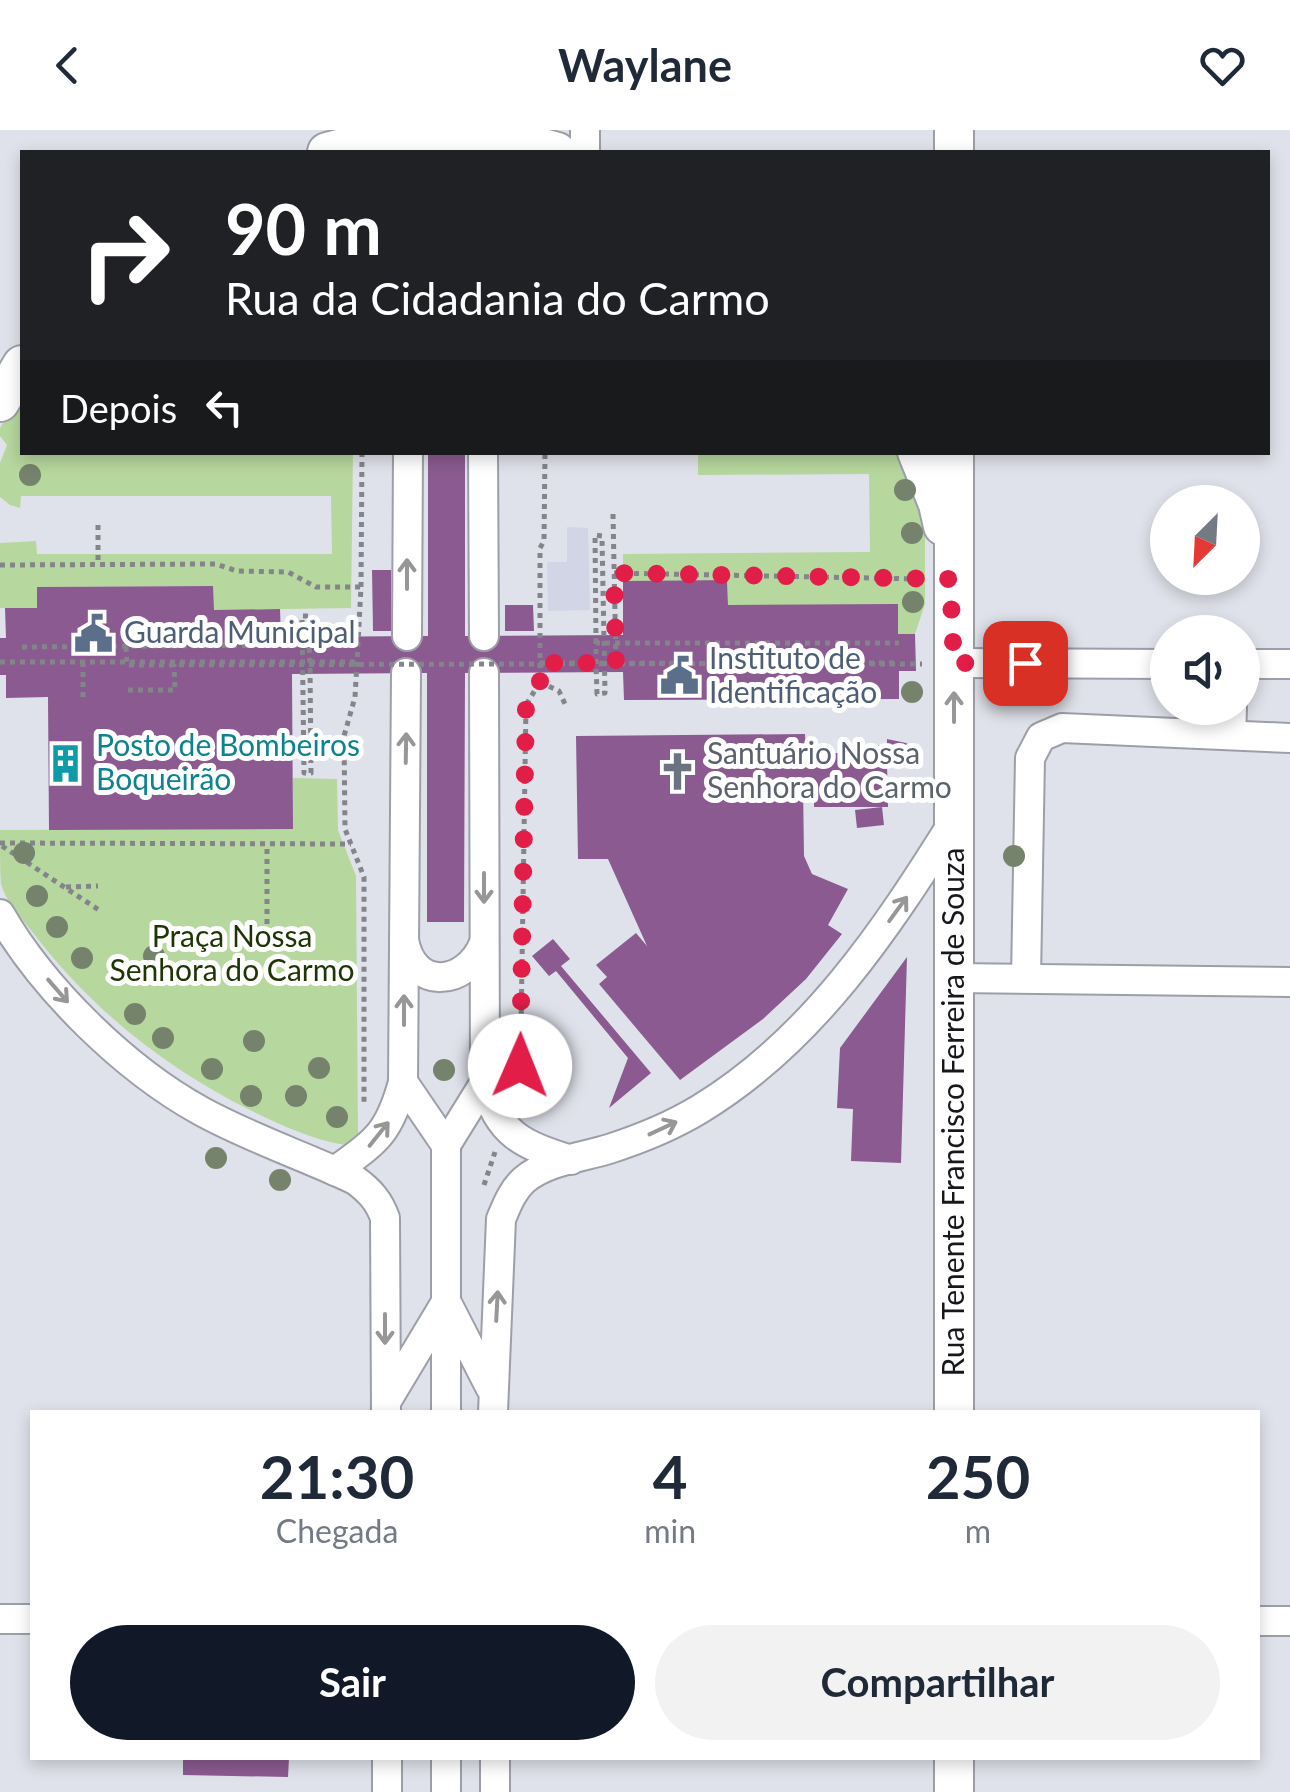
<!DOCTYPE html>
<html lang="pt">
<meta charset="utf-8">
<style>
body{margin:0;font-family:Lato,sans-serif;background:#f2f2f3;color:#1f2937;height:100vh;display:flex;flex-direction:column;font-size:38px;white-space:nowrap}
*{box-sizing:border-box;margin:0}
p{font-size:32px;color:#747a83}
.icon{flex:none;width:55px;height:55px;fill:none;stroke:currentColor;stroke-width:2;stroke-linecap:round;stroke-linejoin:round}
.map{position:relative;flex:1;overflow:hidden}
.side{position:absolute;left:30px;top:1280px;width:1230px;height:350px;display:flex;flex-direction:column;background:#fff;border-radius:0px;box-shadow:0 5px 15px #0003}
.side>*{flex:none}
.top-card{position:absolute;left:20px;top:20px;width:1250px;height:305px;border-radius:0px;box-shadow:0 5px 15px #0003;background:#202124;color:#fff;overflow:hidden}
.needle{width:65px;rotate:204deg}
.tools{position:absolute;left:1150px;top:355px;display:grid;gap:20px}
.tools a{display:grid;place-items:center;width:110px;height:110px;border-radius:50%;background:#fff;box-shadow:0 5px 15px #0003;font-size:50px}
.pin{position:absolute;display:grid;place-items:center;width:85px;height:85px;color:#fff;margin:-42px;border-radius:20px;box-shadow:0 5px 15px #0006}
.me{position:absolute;width:110px;margin:-55px;rotate:1deg;stroke-linejoin:round;filter:drop-shadow(0 0 8px #0008)}
.turn{display:flex;align-items:center;gap:35px;height:210px;padding:0 40px;font-size:45px}
.turn .icon{width:130px;height:130px;stroke-width:2.5}
.turn b{display:block;font-size:70px;line-height:85px}
.then{display:flex;align-items:center;height:95px;padding:0 40px;background:#0003;gap:20px;font-size:38px}
.eta{display:flex;justify-content:space-evenly;align-items:center;height:170px;text-align:center}
.eta b{font-size:60px;font-weight:700;line-height:70px}
.action{display:flex;gap:20px;margin-top:auto;padding:20px 40px}
.action a{flex:1;height:115px;border-radius:60px;background:#111827;color:#fff;font-size:40px;font-weight:700;line-height:115px;text-align:center}
.action a+a{background:#f2f2f3;color:#1f2937}
header{display:flex;justify-content:space-between;align-items:center;height:130px;padding:0 40px;background:#fff;font-size:45px;font-weight:700}
.map>svg:first-child{display:block}
</style>
<header><svg class="icon" aria-label="back" viewBox="0 0 24 24"><path d="M15 5l-7 7 7 7"/></svg>Waylane<svg class="icon" aria-label="heart" viewBox="0 0 24 24"><path d="M12 20l-8-8c-3-5 5-10 8-4 3-6 11-1 8 4z"/></svg></header>
<div class="map">
<svg width="1290" height="1662" viewBox="0 0 1290 1662">
<rect width="100%" height="100%" fill="#e0e2eb"/>
<!-- built -->
<path fill="#d1d5e5" d="M567,397l21,1 2,82 -42,1 -1,-49h20z"/>
<!-- green -->
<g fill="#b6d79d">
<path d="M22,259v63l331,1 -2,155 -137,2 -2,-24 -174,1 -1,21h-37v-65l36,-2 1,13h295l-1,-58h-310l-1,12 -10,-3 -10,-8v-34l7,-18 -7,-9v-8z"/>
<path d="M698,323h205l13,32 9,47v72l-10,30h-17v-29h-170l-1,-25 -104,1v-27l247,-2 -1,-78 -171,1z"/>
<path d="M293,648l44,1 1,51 18,46 2,263 -13,6c-32,-5 -64,-20 -93,-34 -85,-42 -160,-101 -218,-177 -11,-14 -28,-32 -33,-50 -1,-13 -1,-40 -1,-54l292,-1z"/>
</g>
<!-- building -->
<g fill="#8a5a90">
<path d="M428,322h37v184l158,-1v-54l104,-1 1,25 170,-1v30h17l1,37h-17v28l-275,1 -1,-28 -158,1 -1,249h-37v-249l-135,1 1,155 -244,1 -1,-133 -42,1v-23h-6v-37h6l-1,-30h32v-21l176,-1 1,24 66,-1 1,28 147,-1z"/>
<path d="M372,440h19v61h-18z"/>
<path d="M505,475h28l1,26h-29z"/>
<path d="M805,604l1,19h39v-8h42v-6l19,4 6,4v17h-25l1,43h-74v-23l-11,1 1,71 8,18 36,15 -20,36 14,9 -36,45 -43,40 -83,61 -81,-96 8,-7 -11,-12 40,-32 11,13 -39,-87h-30l-2,-123z"/>
<path d="M882,677l2,18 -27,3 -2,-18z"/>
<path d="M553,809l17,20 -9,7 90,107 -42,35 19,-50 -72,-87 -7,5 -17,-20z"/>
<path d="M907,827l-6,206 -50,-2 2,-52 -16,-1 3,-60z"/>
<path d="M183,1628h106l-1,19 -105,-2z"/>
</g>
<g fill="none" stroke-linecap="round" stroke-linejoin="round">
<defs>
<g id="minor">
<path d="M585,22v-22"/>
<path d="M483,322l1,184"/>
<path d="M407,506l1,-184"/>
<path d="M954,533l214,1"/>
<path d="M1242,534h48"/>
<path d="M484,543l1,409c12,53 39,63 86,78"/>
<path d="M1231,605l1,-27"/>
<path d="M0,784c43,75 125,155 201,197 49,27 103,45 154,69 15,11 24,21 30,38l1,194"/>
<path d="M404,810c9,51 62,47 80,3"/>
<path d="M954,848l336,4"/>
<path d="M1026,848l4,-220 11,-21 21,-9 228,10"/>
<path d="M403,952l43,63"/>
<path d="M446,1015v267"/>
<path d="M446,1015l39,-63"/>
<path d="M335,1041c41,-30 54,-37 68,-89l3,-409"/>
<path d="M448,1175l42,82"/>
<path d="M386,1272l60,-100"/>
<path d="M493,1282l8,-193c6,-14 11,-28 23,-39 22,-19 59,-23 85,-31 31,-10 63,-23 91,-40 112,-68 186,-179 254,-288"/>
<path d="M0,1489h32"/>
<path d="M1258,1491h32"/>
<path d="M387,1628v34"/>
<path d="M446,1662v-34"/>
<path d="M495,1662v-34"/>
</g>
<g id="major">
<path d="M327,22c75,-20 156,-22 230,0"/>
<path d="M954,22v-22"/>
<path d="M0,272l22,-37"/>
<path d="M917,322l21,52 5,22"/>
<path d="M954,322v960"/>
<path d="M954,1662v-34"/>
</g>
</defs>
<!-- minor casing -->
<use href="#minor" stroke="#9d9fa8" stroke-width="32"/>
<!-- major casing -->
<use href="#major" stroke="#9d9fa8" stroke-width="42"/>
<!-- path -->
<g stroke="#83858b" stroke-width="5" stroke-dasharray="5 5" stroke-linecap="butt">
<path d="M362,322l-1,135 -4,75 -2,35 -11,39 1,93 19,48v227"/>
<path d="M613,384l3,149"/>
<path d="M98,395v40"/>
<path d="M0,435l216,-1 21,7 51,1 28,15h45"/>
<path d="M614,443l308,6"/>
<path d="M596,513l-1,-108 7,1 3,157 -8,1 -1,-30"/>
<path d="M309,515v-29h-7l2,157h7l-1,-109"/>
<path d="M0,532h357"/>
<path d="M83,532v35"/>
<path d="M540,533l382,1"/>
<path d="M540,552l19,9 6,13"/>
<path d="M128,560h47l-1,-26"/>
<path d="M0,713l351,1"/>
<path d="M2,716l97,64"/>
<path d="M66,757l32,-1"/>
<path d="M267,794v-80"/>
<path d="M520,964l6,-389 14,-23v-134l4,-7 1,-89"/>
<path d="M484,1055l11,-33"/>
</g>
<!-- minor -->
<use href="#minor" stroke="#fff" stroke-width="28"/>
<!-- major -->
<use href="#major" stroke="#fff" stroke-width="38"/>
<!-- path-bridge -->
<g stroke="#83858b" stroke-width="5" stroke-dasharray="5 5" stroke-linecap="butt">
<path d="M22,517l287,-2 1,19"/>
<path d="M126,517l1,18 772,-2"/>
<path d="M596,534v-21h303"/>
</g>
</g>
<!-- trees -->
<g fill="#75836c">
<circle cx="30" cy="345" r="11"/>
<circle cx="905" cy="360" r="11"/>
<circle cx="912" cy="403" r="11"/>
<circle cx="913" cy="472" r="11"/>
<circle cx="912" cy="562" r="11"/>
<circle cx="24" cy="723" r="11"/>
<circle cx="1014" cy="726" r="11"/>
<circle cx="37" cy="766" r="11"/>
<circle cx="57" cy="797" r="11"/>
<circle cx="154" cy="826" r="11"/>
<circle cx="82" cy="828" r="11"/>
<circle cx="135" cy="884" r="11"/>
<circle cx="163" cy="908" r="11"/>
<circle cx="254" cy="911" r="11"/>
<circle cx="541" cy="934" r="11"/>
<circle cx="319" cy="938" r="11"/>
<circle cx="212" cy="939" r="11"/>
<circle cx="444" cy="940" r="11"/>
<circle cx="251" cy="966" r="11"/>
<circle cx="296" cy="966" r="11"/>
<circle cx="337" cy="987" r="11"/>
<circle cx="216" cy="1028" r="11"/>
<circle cx="280" cy="1050" r="11"/>
</g>
<!-- one-way arrows -->
<defs><path id="oneway-shaft" d="M-6 0H5M1.5-3L5.5 0L1.5 3" fill="none" stroke-width="1.6" stroke-linecap="round" stroke-linejoin="round" transform="scale(2.5)"/></defs>
<g stroke="#979798">
<use href="#oneway-shaft" transform="translate(407 444) rotate(-90)"/>
<use href="#oneway-shaft" transform="translate(954 577) rotate(-90)"/>
<use href="#oneway-shaft" transform="translate(406 618) rotate(-89)"/>
<use href="#oneway-shaft" transform="translate(484 758) rotate(90)"/>
<use href="#oneway-shaft" transform="translate(898 779) rotate(-54)"/>
<use href="#oneway-shaft" transform="translate(58 861) rotate(49)"/>
<use href="#oneway-shaft" transform="translate(404 880) rotate(-90)"/>
<use href="#oneway-shaft" transform="translate(663 998) rotate(-25)"/>
<use href="#oneway-shaft" transform="translate(379 1004) rotate(-51)"/>
<use href="#oneway-shaft" transform="translate(497 1176) rotate(-87)"/>
<use href="#oneway-shaft" transform="translate(385 1199) rotate(90)"/>
</g>
<g fill="none" stroke-linecap="round" stroke-linejoin="round">
<!-- route -->
<path stroke="#e11d48" stroke-width="18" stroke-dasharray="0 32.4" d="M520,936l6,-361 14,-23v-19h76l-2,-90 336,6 4,84h71"/>
</g>
<!-- icons -->
<defs>
<symbol id="civic-bare" viewBox="-9 -9 18 18"><path d="M-.6-6.5H3V-4.5H.6V-3L4-1V1h2V6H-6V1h2V-1L-.6-3ZM-1.2 2.5V6h2.4V2.5Z" fill="#5c6f8a" stroke="#fff" stroke-width="2.5" paint-order="stroke"/></symbol>
<symbol id="building-bare" viewBox="-9 -9 18 18"><path d="M-4-6H4V6H1V3H-1V6H-4ZM-2.5-4.3h1.7v1.8h-1.7ZM.8-4.3h1.7v1.8H.8ZM-2.5-1h1.7V.8h-1.7ZM.8-1h1.7V.8H.8Z" fill="#0f9aa8" stroke="#fff" stroke-width="2.5" paint-order="stroke"/></symbol>
<symbol id="church-bare" viewBox="-9 -9 18 18"><path d="M-1.2-6h2.4v3.5h3.3v2.4h-3.3V6h-2.4V-.1h-3.3v-2.4h3.3Z" fill="#6b7280" stroke="#fff" stroke-width="2.5" paint-order="stroke"/></symbol>
</defs>
<g fill-rule="evenodd">
<use href="#civic-bare" x="66" y="476" width="55" height="55"/>
<use href="#civic-bare" x="652" y="518" width="55" height="55"/>
<use href="#building-bare" x="38" y="606" width="55" height="55"/>
<use href="#church-bare" x="650" y="614" width="55" height="55"/>
</g>
<g text-anchor="middle" stroke-width="10" stroke-linejoin="round" paint-order="stroke">
<!-- service labels -->
<g font-size="30" fill="#4e5e75" stroke="#fff" text-anchor="start">
<text x="124" y="513">Guarda Municipal</text>
<text x="709" y="539">Instituto de<tspan x="709" dy="34">Identificação</tspan></text>
</g>
<!-- culture labels -->
<g font-size="30" fill="#0d838f" stroke="#fff" text-anchor="start">
<text x="96" y="626">Posto de Bombeiros<tspan x="96" dy="34">Boqueirão</tspan></text>
</g>
<!-- worship labels -->
<g font-size="30" fill="#5b616d" stroke="#fff" text-anchor="start">
<text x="707" y="634">Santuário Nossa<tspan x="707" dy="34">Senhora do Carmo</tspan></text>
</g>
<!-- park labels -->
<g font-size="30" fill="#1e3505" stroke="#fff">
<text x="232" y="817">Praça Nossa<tspan x="232" dy="34">Senhora do Carmo</tspan></text>
</g>
<!-- street labels -->
<g font-size="30" fill="#17181b" stroke="#fff">
<text transform="translate(954 982) rotate(-90)" y="10">Rua Tenente Francisco Ferreira de Souza</text>
</g>
</g>
</svg>
<div class="tools">
<a><svg class="needle" viewBox="-14 -14 28 28"><path d="M0-13l5 13h-10z" fill="#e53935"/><path d="M0 13l5-13h-10z" fill="#747a83"/></svg></a>
<a><svg class="icon" aria-label="sound" viewBox="0 0 24 24"><path d="M4 9h4l5-4v14l-5-4H4zM17 9q2 3 0 6"/></svg></a>
</div>
<div class="pin" style="left:1025px;top:533px;background:#d93025"><svg class="icon" aria-label="arrive" viewBox="0 0 24 24"><path d="M6 21V4h12l-3 4 3 4H6"/></svg></div>
<svg class="me" style="left:520px;top:936px" viewBox="-20 -20 40 40"><circle r="19" fill="#fff"/><path d="M0-13L10 11 0 6-10 11z" fill="#e11d48"/></svg>
<div class="top-card">
<div class="turn"><svg class="icon" aria-label="right" viewBox="0 0 24 24"><path d="M7 20v-9h11M14 6l5 5-5 5"/></svg><div><b>90 m</b>Rua da Cidadania do Carmo</div></div>
<div class="then">Depois<svg class="icon" aria-label="left" viewBox="0 0 24 24"><path d="M17 20v-9H6M10 6l-5 5 5 5"/></svg></div>
</div>
<section class="side">
<div class="eta">
<div><b>21:30</b><p>Chegada</p></div>
<div><b>4</b><p>min</p></div>
<div><b>250</b><p>m</p></div>
</div>
<div class="action"><a>Sair</a><a>Compartilhar</a></div>
</section>
</div>
